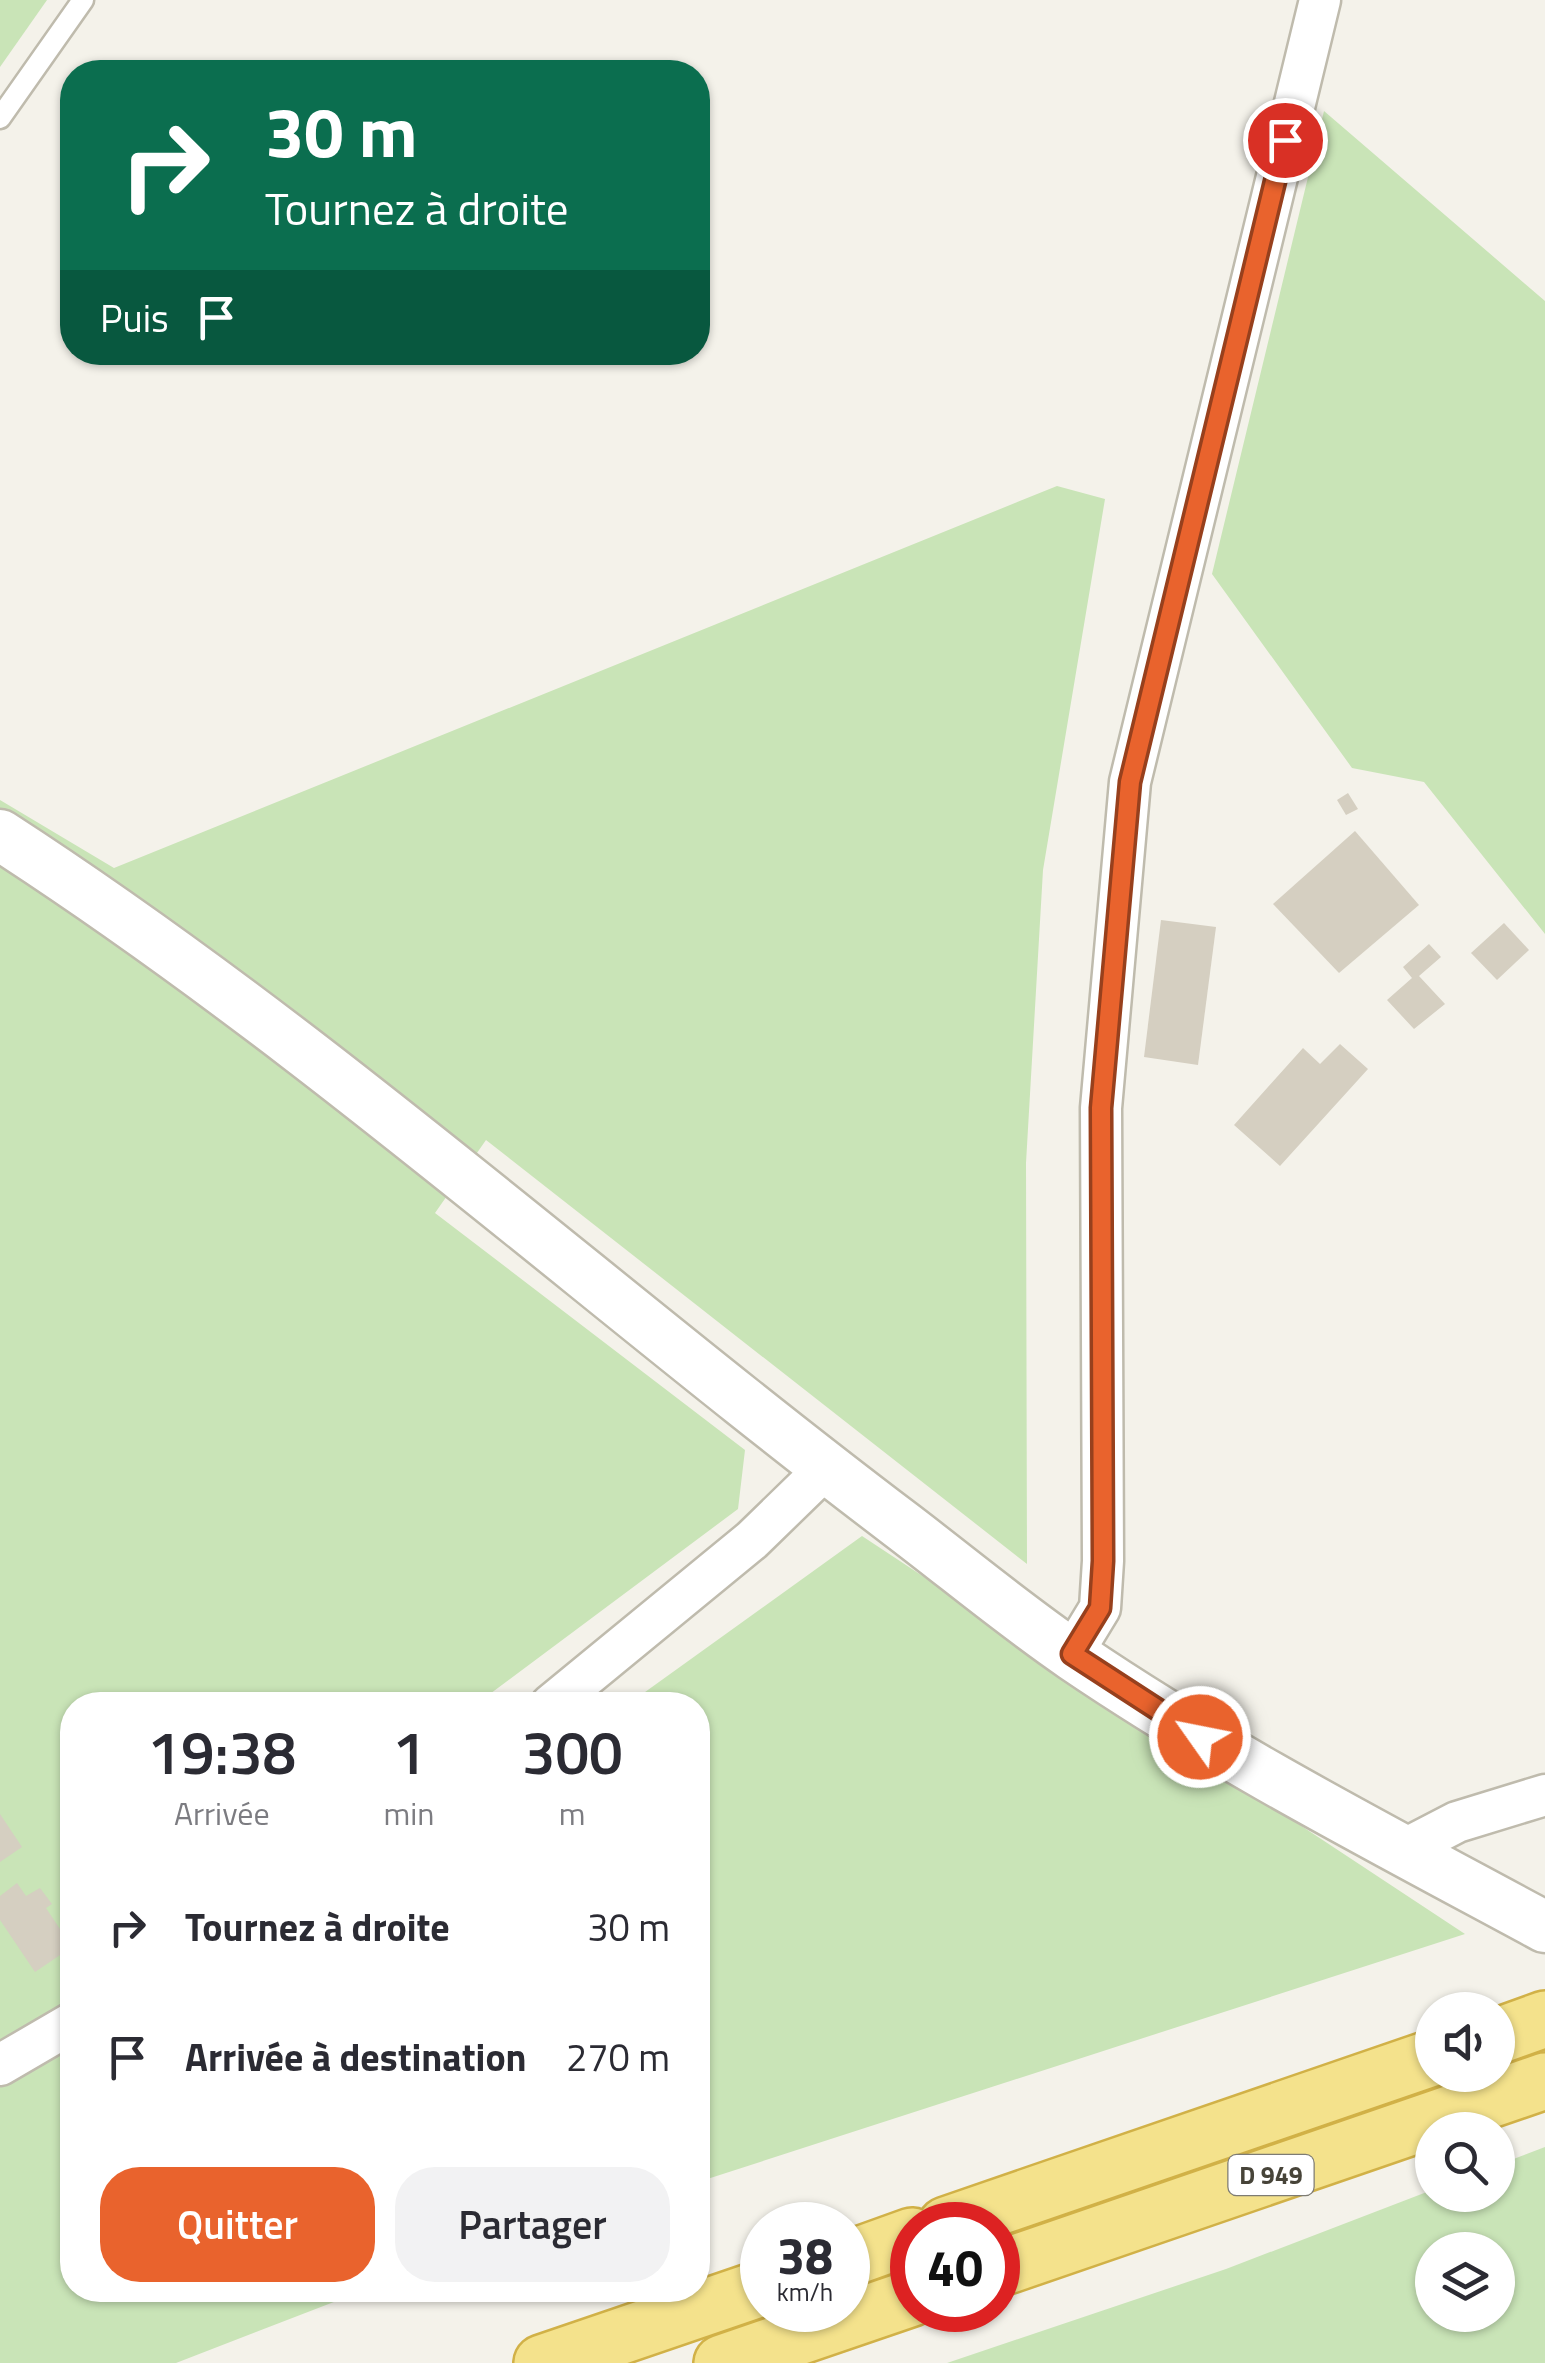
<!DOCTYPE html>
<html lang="fr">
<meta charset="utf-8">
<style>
body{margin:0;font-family:"Titillium Web",sans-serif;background:#f2f2f3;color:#2b2b33;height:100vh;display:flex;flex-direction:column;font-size:38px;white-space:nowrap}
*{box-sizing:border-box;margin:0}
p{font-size:32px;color:#7c7c81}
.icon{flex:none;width:55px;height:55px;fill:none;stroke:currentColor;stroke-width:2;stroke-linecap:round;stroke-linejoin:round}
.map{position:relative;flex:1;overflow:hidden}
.panel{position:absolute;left:60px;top:1692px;width:650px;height:610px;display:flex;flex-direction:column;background:#fff;border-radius:40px;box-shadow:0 2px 8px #0004}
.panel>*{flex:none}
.hud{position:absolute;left:60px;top:60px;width:650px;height:305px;border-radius:40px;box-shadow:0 2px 8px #0004;background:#0b6e4f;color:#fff;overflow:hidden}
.fabs{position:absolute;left:1415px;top:1992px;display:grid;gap:20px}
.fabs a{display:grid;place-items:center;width:100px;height:100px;border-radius:50%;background:#fff;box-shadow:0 2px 8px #0004;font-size:50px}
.speed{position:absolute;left:740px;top:2202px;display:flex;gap:20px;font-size:50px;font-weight:700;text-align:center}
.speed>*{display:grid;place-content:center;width:130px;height:130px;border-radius:50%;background:#fff;box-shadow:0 2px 8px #0004;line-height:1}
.speed small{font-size:25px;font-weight:400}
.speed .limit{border:15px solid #d22;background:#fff;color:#111}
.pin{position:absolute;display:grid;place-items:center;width:85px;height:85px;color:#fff;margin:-42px;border:5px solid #fff;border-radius:50%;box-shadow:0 2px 10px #0007}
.me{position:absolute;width:110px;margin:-55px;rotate:303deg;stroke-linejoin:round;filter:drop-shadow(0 0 8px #0008)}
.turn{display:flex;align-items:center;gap:35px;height:210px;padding:0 40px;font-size:45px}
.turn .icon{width:130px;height:130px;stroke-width:2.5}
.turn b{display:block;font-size:70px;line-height:85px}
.then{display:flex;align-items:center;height:95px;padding:0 40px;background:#0003;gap:20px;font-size:38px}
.eta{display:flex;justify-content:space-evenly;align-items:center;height:170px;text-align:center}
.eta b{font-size:60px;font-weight:600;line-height:70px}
.button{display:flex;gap:20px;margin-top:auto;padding:20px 40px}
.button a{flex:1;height:115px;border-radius:40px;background:#e9632d;color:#fff;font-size:40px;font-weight:600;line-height:115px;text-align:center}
.button a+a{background:#f2f2f3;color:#2b2b33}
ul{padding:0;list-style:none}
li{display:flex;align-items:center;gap:30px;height:130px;padding:0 40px}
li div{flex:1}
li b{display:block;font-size:38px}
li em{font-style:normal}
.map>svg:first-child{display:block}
</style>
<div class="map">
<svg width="1545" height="2363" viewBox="0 0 1545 2363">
<rect width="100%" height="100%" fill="#f4f2ea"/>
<!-- green -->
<g fill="#c9e4b7" fill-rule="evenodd">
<path d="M0,0h47l-47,67z"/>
<path d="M1324,111l221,190v633l-121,-152 -72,-14 -140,-194z"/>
<path d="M1057,486l48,13 -62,371 -17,293 1,401 -541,-424 -51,73 310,237 -7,59 -263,196h-403v585h293l-189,73h-176v-1563l114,68z"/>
<path d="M862,1536l603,398 -767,248v-477h-71z"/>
<path d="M1545,2147v216h-598l279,-94 206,-79v5h66v-30zM1498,2250v65h-66v-65z"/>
</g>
<!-- building -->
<g fill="#d5cfc1">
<path d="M1348,793l10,16 -12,6 -9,-15z"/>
<path d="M1355,831l64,74 -80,68 -66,-69z"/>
<path d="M1161,920l55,7 -18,138 -54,-8z"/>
<path d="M1504,923l25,27 -32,30 -26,-27z"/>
<path d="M1429,944l12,13 -22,19 26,28 -31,25 -27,-29 25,-22 -9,-11z"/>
<path d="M1340,1044l28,25 -88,97 -46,-41 69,-77 17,16z"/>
<path d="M0,1814l22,33 -22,15z"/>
<path d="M17,1883l9,13 14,-8 12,16 -6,4 26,39 -37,25 -35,-52v-24z"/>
</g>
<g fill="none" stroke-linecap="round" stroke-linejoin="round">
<defs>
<path id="service" d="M0,118l83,-118"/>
<g id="minor">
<path d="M1072,1654l28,-46 3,-47 -2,-453 29,-326 190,-782"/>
<path d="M551,1705l201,-165 74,-72"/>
<path d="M1403,1850l54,-28 88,-27"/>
<path d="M0,2065l72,-42"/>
</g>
<path id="tertiary" d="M0,835c317,205 599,461 900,689 58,44 114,91 174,132 150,102 312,185 471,271"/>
<g id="trunk">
<path d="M1498,2036l47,-17"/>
<path d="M946,2225l486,-167"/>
<path d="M848,2259l64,-23"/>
<path d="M998,2269l547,-188"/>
<path d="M542,2363l220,-75"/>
<path d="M722,2363l190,-65"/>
</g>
</defs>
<!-- service casing -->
<use href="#service" stroke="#bfbbad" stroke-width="25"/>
<!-- minor casing -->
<use href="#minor" stroke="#bfbbad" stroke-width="45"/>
<!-- tertiary casing -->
<use href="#tertiary" stroke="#bfbbad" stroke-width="55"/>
<!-- trunk casing -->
<use href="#trunk" stroke="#d1b147" stroke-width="60"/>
<!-- service -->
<use href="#service" stroke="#fff" stroke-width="20"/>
<!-- minor -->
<use href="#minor" stroke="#fff" stroke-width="40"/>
<!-- tertiary -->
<use href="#tertiary" stroke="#fff" stroke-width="50"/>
<!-- trunk -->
<use href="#trunk" stroke="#f4e28c" stroke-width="55"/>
</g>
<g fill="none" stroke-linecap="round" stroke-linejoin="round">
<defs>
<path id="route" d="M1200,1737l-128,-83 28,-46 3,-47 -2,-453 29,-326 155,-642"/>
</defs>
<!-- route casing -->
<use href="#route" stroke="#97401d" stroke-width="25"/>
<!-- route -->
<use href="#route" stroke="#e9632d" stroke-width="18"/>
</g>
<g text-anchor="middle" stroke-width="8" stroke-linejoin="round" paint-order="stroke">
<!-- shield labels -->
<rect fill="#fff" stroke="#7e7c74" stroke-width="2.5" x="1228.5" y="2155" width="85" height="40" rx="8"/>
<g font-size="25" font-weight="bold" fill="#474439">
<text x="1271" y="2184">D 949</text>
</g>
</g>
</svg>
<div class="fabs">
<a><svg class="icon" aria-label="sound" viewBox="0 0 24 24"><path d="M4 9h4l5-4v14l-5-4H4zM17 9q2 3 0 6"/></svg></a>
<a><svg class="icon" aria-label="search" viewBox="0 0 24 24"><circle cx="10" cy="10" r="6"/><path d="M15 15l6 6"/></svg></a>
<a><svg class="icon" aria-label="layers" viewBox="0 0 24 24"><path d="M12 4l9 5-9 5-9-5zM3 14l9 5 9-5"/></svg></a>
</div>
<div class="speed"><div>38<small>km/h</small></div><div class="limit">40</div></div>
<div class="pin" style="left:1285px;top:140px;background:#d93025"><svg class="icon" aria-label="arrive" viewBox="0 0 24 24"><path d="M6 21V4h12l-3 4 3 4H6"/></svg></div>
<svg class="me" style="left:1200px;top:1737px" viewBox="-20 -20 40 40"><circle r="17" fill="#e9632d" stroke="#fff" stroke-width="3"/><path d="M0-11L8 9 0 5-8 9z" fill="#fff"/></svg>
<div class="hud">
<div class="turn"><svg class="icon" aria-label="right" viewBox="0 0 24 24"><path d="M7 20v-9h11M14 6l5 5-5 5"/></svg><div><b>30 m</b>Tournez à droite</div></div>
<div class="then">Puis<svg class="icon" aria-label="arrive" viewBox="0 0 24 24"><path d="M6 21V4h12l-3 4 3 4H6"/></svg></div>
</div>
<section class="panel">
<div class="eta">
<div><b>19:38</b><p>Arrivée</p></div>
<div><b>1</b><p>min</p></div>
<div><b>300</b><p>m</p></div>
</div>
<ul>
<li><svg class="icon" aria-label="right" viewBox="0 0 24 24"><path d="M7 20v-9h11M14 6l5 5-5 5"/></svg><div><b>Tournez à droite</b></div><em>30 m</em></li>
<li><svg class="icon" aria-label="arrive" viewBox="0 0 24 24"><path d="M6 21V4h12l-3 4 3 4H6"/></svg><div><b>Arrivée à destination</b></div><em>270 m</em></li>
</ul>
<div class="button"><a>Quitter</a><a>Partager</a></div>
</section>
</div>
